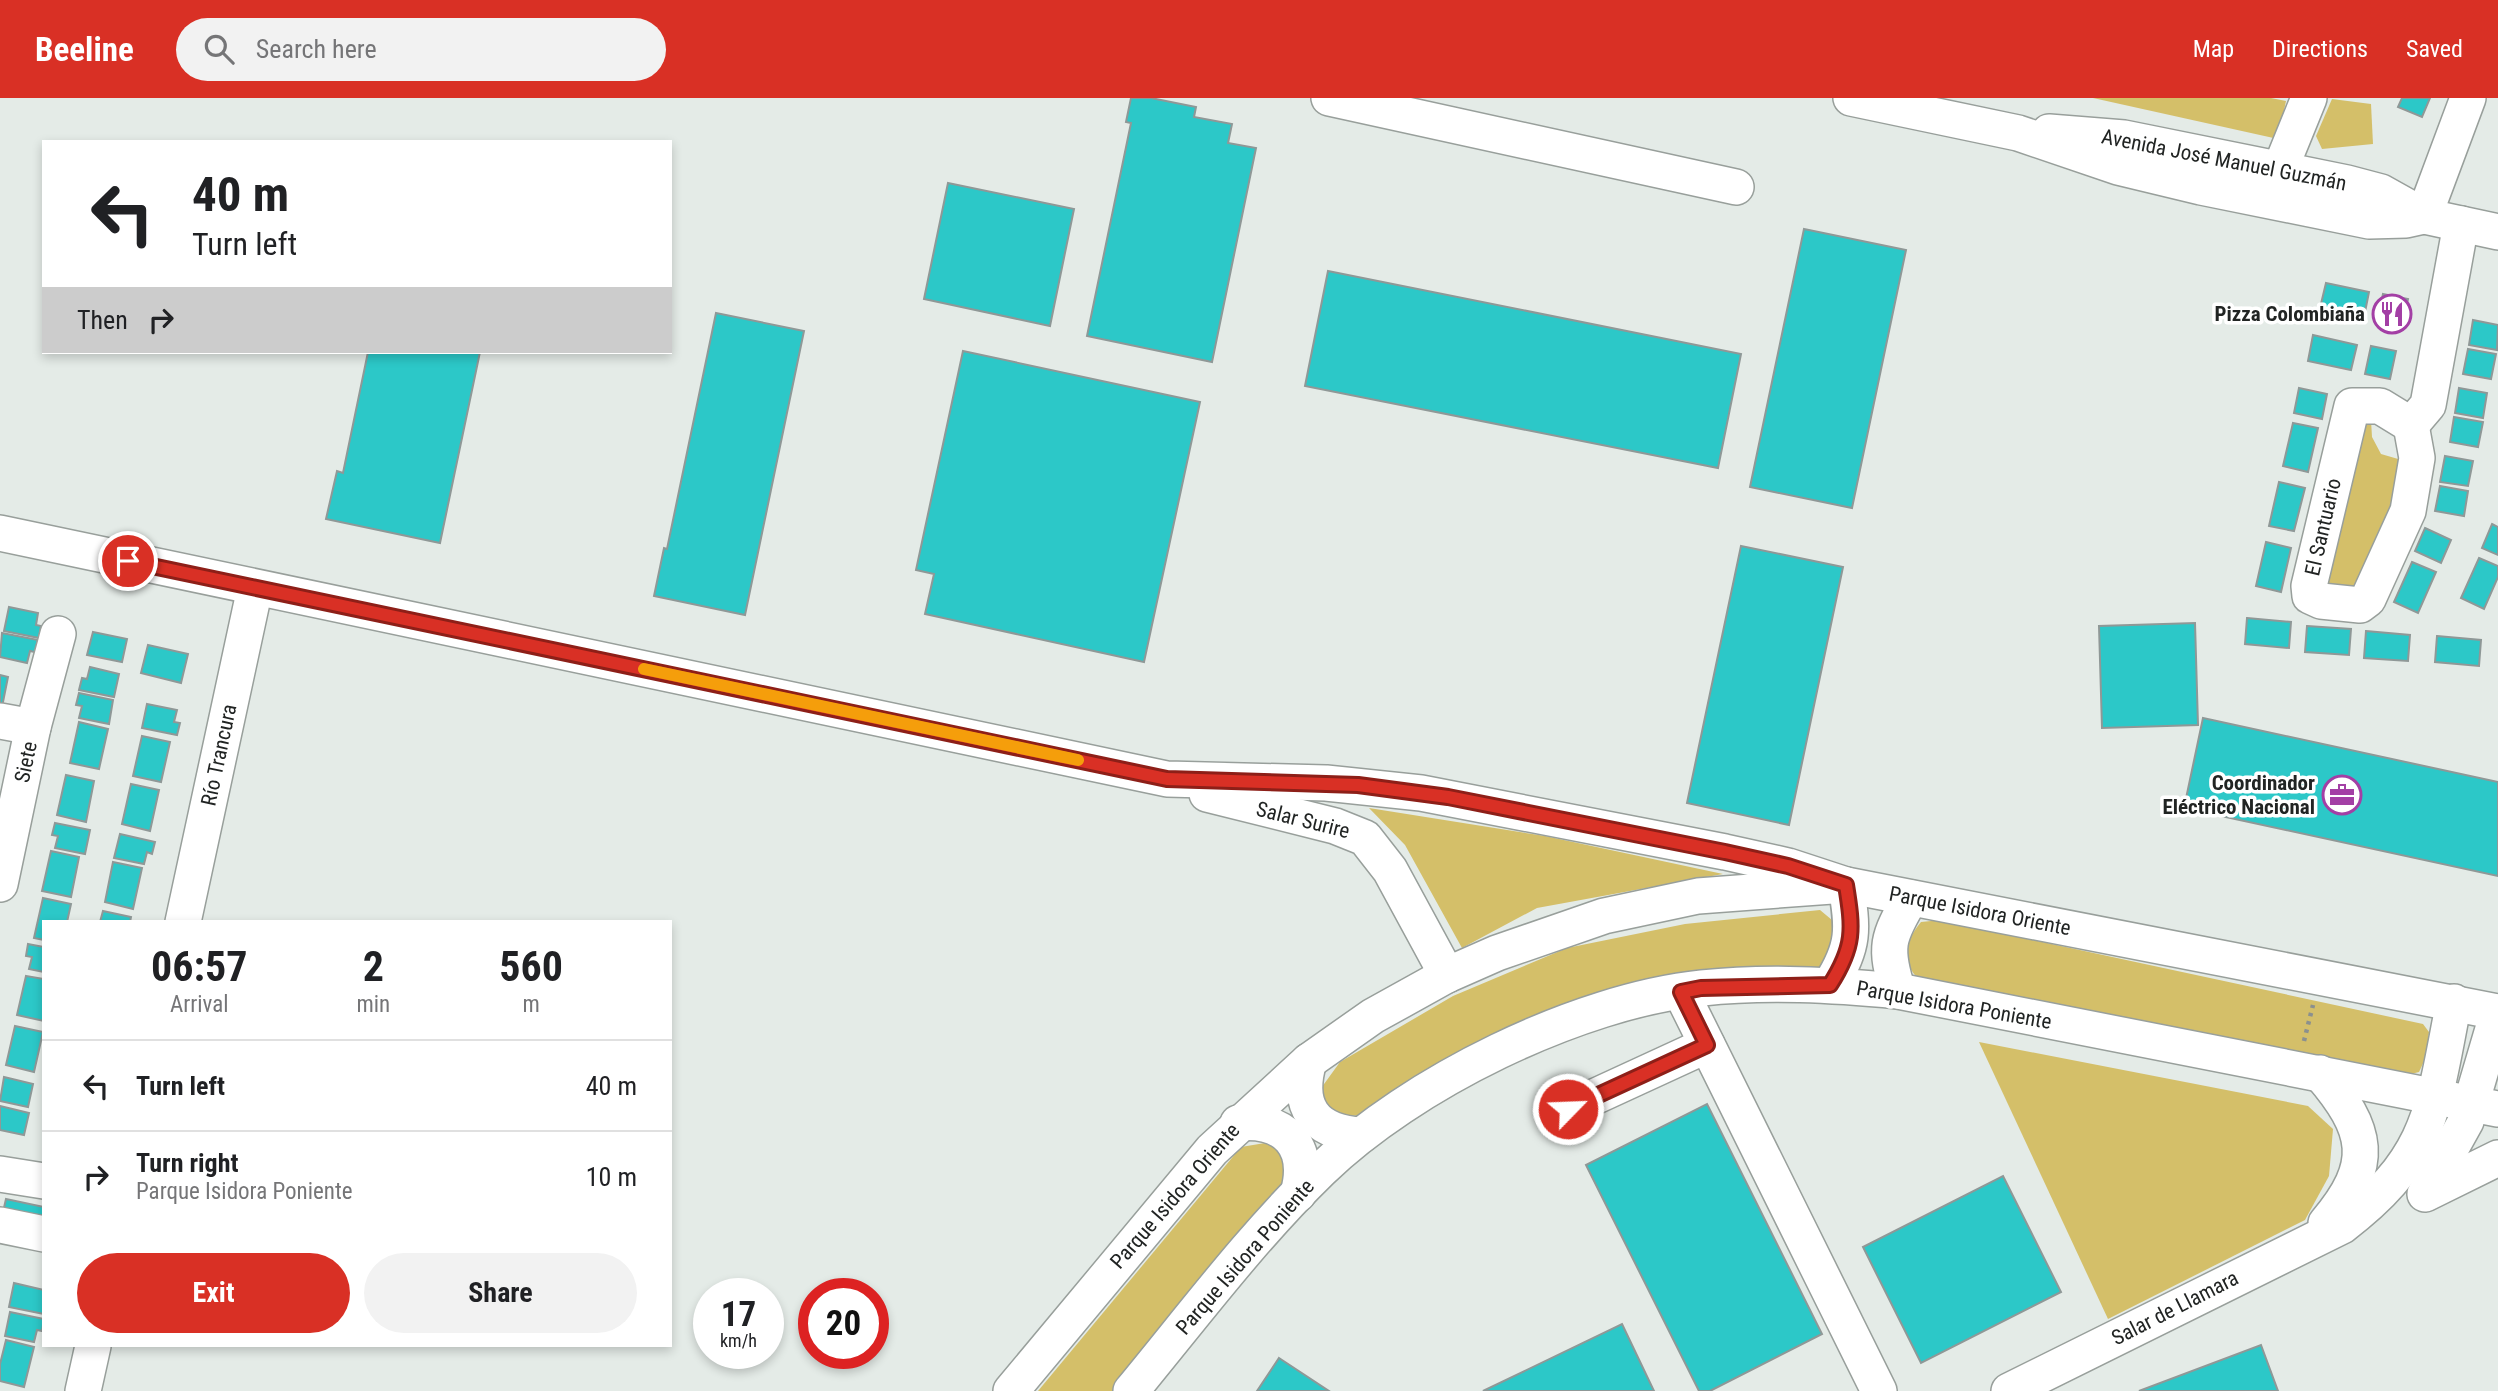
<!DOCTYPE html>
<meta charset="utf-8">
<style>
body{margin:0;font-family:"Roboto Condensed",sans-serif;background:#f2f2f2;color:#202124;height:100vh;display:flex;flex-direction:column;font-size:26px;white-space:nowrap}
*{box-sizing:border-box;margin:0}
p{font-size:23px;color:#757577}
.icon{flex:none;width:38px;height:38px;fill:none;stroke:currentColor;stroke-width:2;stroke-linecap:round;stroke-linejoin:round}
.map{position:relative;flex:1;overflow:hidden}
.side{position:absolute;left:42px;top:822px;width:630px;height:427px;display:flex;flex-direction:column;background:#fff;border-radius:0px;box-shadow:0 4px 10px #0003}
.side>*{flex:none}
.banner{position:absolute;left:42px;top:42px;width:630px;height:214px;border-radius:0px;box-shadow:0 4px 10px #0003;background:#fff;color:#202124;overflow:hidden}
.speed{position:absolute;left:693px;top:1180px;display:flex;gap:14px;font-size:35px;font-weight:700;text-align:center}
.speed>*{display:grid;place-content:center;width:91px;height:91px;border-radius:50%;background:#fff;box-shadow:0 4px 10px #0003;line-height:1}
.speed small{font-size:18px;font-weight:400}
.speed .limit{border:10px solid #d22;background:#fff;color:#111}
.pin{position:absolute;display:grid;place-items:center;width:60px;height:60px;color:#fff;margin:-30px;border:4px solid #fff;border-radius:50%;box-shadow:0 2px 7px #0007}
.me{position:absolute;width:77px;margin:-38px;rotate:66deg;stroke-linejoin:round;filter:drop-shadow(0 0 5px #0008)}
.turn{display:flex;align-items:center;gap:24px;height:147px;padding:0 35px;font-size:32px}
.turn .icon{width:91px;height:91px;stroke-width:2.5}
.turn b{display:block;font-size:49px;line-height:60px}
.then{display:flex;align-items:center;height:66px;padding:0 35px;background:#0003;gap:14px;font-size:26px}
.eta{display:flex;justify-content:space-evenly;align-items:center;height:119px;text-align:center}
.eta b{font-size:42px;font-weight:700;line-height:49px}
.primary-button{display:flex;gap:14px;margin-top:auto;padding:14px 35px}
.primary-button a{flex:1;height:80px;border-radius:42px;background:#d93025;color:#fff;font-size:28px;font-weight:700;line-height:80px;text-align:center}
.primary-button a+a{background:#f2f2f2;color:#202124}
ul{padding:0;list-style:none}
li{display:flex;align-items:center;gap:21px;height:91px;padding:0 35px;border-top:2px solid #e0e0e0}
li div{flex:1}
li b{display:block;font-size:26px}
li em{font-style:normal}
header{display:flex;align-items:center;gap:42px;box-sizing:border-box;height:98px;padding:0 35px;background:#d93025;color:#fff}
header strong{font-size:33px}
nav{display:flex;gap:38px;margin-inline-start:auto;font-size:24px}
.search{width:490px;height:63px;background:#f2f2f2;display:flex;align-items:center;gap:18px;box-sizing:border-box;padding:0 24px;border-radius:38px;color:#757577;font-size:26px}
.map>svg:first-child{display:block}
</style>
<header>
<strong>Beeline</strong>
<div class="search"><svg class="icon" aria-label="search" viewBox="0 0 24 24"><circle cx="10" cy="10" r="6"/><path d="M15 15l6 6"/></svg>Search here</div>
<nav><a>Map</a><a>Directions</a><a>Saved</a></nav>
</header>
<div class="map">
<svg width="2498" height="1293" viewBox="0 0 2498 1293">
<rect width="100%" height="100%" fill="#e4ebe7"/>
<!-- green -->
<g fill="#d4bf69">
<path d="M2093,0h178l15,3 -8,38z"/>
<path d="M2332,1l39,5 2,40 -51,5 -6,-13z"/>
<path d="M2362,322h9l1,17 9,17 24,7 -5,34 -40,92 -33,1 -4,-11z"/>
<path d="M1369,710l176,28 178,38 -186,34 -75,40 -57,-103z"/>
<path d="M1820,812l18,15 -13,45 -149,11 -309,135 -33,-1 -15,-24 21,-29 113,-66 114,-48 118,-24z"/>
<path d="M1941,822l482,104 6,8 -2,23 -8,17 -16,4 -479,-92c-24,-19 -21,-41 -3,-62z"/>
<path d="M1979,944l329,64 25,23 -4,47 -24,44 -197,99z"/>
<path d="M1265,1045l17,9 8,19 -5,24 -162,196h-85l203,-244z"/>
</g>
<!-- building -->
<g fill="#2cc8c8" stroke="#8f9897" stroke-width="2">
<path d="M1131,0h20l45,9 -2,10 38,7 -4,19 28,5 -44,214 -125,-26 44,-213 -5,-1z"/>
<path d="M2402,0h28l-8,19 -24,-10z"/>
<path d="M948,85l126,26 -24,117 -126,-27z"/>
<path d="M1804,131l102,21 -54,258 -102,-21z"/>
<path d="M1328,173l413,83 -23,114 -413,-82z"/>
<path d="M2326,185l43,9 -5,25 -44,-9z"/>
<path d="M2383,196l25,5 -6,28 -25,-5z"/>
<path d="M716,215l88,18 -59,284 -91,-19 10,-48 3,1z"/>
<path d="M2473,222l25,5 -1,25 -28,-5z"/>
<path d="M2313,237l44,10 -6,25 -43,-9z"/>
<path d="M2371,248l25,5 -6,28 -25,-5z"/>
<path d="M2468,251l28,5 -5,25 -28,-5z"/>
<path d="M963,253l237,51 -56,260 -219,-48 9,-40 -18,-4z"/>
<path d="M368,254h112l-40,191 -114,-24 11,-48 6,2z"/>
<path d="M2299,290l28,6 -5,25 -28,-6z"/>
<path d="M2459,290l28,5 -4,25 -28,-5z"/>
<path d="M2454,319l29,5 -5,25 -28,-5z"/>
<path d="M2293,325l25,5 -10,44 -25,-6z"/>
<path d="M2445,358l28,5 -5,25 -28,-4z"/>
<path d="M2279,384l26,6 -11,43 -25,-5z"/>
<path d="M2440,388l28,5 -4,25 -29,-5z"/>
<path d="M2492,426l6,3v28l-16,-7z"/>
<path d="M2425,430l26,12 -10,23 -26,-12z"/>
<path d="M2266,444l25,6 -10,44 -25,-6z"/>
<path d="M1741,448l102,21 -54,258 -102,-22z"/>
<path d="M2479,460l19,8v11l-14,32 -23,-11z"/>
<path d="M2412,464l24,10 -18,41 -24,-11z"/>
<path d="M9,509l29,6 -2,12 5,1 -2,12 -35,-7z"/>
<path d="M2247,520l44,4 -2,26 -44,-4z"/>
<path d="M2195,525l3,102 -96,3 -3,-102z"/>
<path d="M2307,528l44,3 -2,26 -44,-3z"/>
<path d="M2366,533l44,4 -2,26 -44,-3z"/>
<path d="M93,534l34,7 -5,23 -35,-7z"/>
<path d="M2,535l36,7 -3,12 -5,-1 -3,12 -27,-6z"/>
<path d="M2437,538l44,4 -2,26 -44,-4z"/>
<path d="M148,547l40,9 -7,29 -40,-10z"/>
<path d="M90,569l29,7 -5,23 -35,-7 3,-12 5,1z"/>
<path d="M0,577l8,2 -6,30 -2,-1z"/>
<path d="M79,595l34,7 -4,24 -30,-6 3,-12 -6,-1z"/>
<path d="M147,606l30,6 -3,12 6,1 -3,12 -35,-7z"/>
<path d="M2203,620l295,64v94l-314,-68z"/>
<path d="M79,624l29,7 -9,40 -29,-6z"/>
<path d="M142,638l28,6 -9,40 -28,-6z"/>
<path d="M66,677l28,6 -8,41 -29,-7z"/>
<path d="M131,686l28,6 -9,41 -28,-7z"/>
<path d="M55,725l35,7 -5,24 -30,-6 3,-12 -6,-1z"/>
<path d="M120,736l35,8 -3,12 -5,-2 -3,12 -30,-6z"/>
<path d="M51,753l28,6 -8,40 -29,-6z"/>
<path d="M113,764l29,6 -9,41 -28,-7z"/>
<path d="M43,800l28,6 -4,18h-23v18l-10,-2z"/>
<path d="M103,813l28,6 -1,5h-30z"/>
<path d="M28,846l16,3v25l-15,-3 3,-12 -6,-1z"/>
<path d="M26,878l18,3v42l-27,-6z"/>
<path d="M15,928l28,6 -9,40 -28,-7z"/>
<path d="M4,979l29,7 -5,23 -28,-6z"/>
<path d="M1707,1006l115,230 -112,57h-11l-113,-226z"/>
<path d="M0,1008l29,7 -5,22 -24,-5z"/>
<path d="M2003,1078l58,116 -140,71 -58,-116z"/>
<path d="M6,1101l38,8v13l-41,-8z"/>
<path d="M14,1185l30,7v24l-35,-7z"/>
<path d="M10,1214l34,7 -2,12 -5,-1 -3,12 -29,-6z"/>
<path d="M1622,1226l32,67h-171z"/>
<path d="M6,1242l28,7 -10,40 -24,-6v-17z"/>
<path d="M2261,1247l17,46h-139z"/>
<path d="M1279,1260l50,33h-72z"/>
</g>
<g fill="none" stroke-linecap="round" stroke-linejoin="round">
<defs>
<g id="minor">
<path d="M1329,0l407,89"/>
<path d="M1851,0l167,35 100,34 83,20 168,34 37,-1 18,-4"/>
<path d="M2049,34l75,6 223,45 34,9 43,24 74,16"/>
<path d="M2272,91l37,-91"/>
<path d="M2424,118l44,-118"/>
<path d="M2352,308h28l31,19 6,33 -9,53 -40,88 -8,6 -39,-4 -11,-5 -1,-10z"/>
<path d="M2411,327l17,-20 33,-181"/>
<path d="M0,435l1167,246 159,4 95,10 304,59 63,14 58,19c7,44 9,61 -16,100"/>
<path d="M0,623l33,6"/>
<path d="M1207,696l128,32 30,12 25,32 57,105"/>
<path d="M0,786l33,-157 25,-93"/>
<path d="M183,824l72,-334"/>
<path d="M1898,893c-14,-43 -11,-54 13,-93"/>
<path d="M1681,894l198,399"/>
<path d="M1309,963c-13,45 4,71 52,74"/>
<path d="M2320,975c49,57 56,91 6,150"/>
<path d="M1568,1011l139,-64"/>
<path d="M1238,1025c48,-4 73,23 60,71"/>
<path d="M0,1076l44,7"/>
<path d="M2426,1095l40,-72 32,-109"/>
<path d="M2425,1096l73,-36"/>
<path d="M0,1127l44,9"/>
<path d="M83,1293l10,-45"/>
<path d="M1011,1293l201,-241 97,-89 64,-45 74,-41 50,-22 107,-37 94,-20 148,-11 652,127"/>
<path d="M1131,1293c62,-75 120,-153 190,-221 90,-87 256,-169 381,-182 65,-7 131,-3 196,3l600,118"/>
<path d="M2009,1293l333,-165c91,-69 91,-119 112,-224"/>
</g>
</defs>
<!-- minor casing -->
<use href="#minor" stroke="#989f9b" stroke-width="38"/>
<!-- path -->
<path stroke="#8b908e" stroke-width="4.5" stroke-dasharray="3.5 5" stroke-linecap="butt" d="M2304,943l9,-36"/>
<!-- minor -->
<use href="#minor" stroke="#fff" stroke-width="35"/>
</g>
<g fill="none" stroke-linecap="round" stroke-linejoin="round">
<defs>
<path id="route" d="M128,463l1039,218 191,6 90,12 277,55 63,14 58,19c7,44 9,61 -16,100l-129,3 -20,4 26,53 -139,64"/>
</defs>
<!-- route casing -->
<use href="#route" stroke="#8d1f18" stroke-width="18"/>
<!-- route -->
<use href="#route" stroke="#d93025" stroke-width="12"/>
<!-- slow -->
<path stroke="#f59e0b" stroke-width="12" d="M644,571l434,91"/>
</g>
<!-- icons -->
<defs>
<symbol id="restaurant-ring" viewBox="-11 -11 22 22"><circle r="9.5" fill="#fff" stroke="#a33fa5" stroke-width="1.5"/><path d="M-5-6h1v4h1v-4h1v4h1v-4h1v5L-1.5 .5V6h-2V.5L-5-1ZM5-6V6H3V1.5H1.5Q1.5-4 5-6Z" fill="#a33fa5"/></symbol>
<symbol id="office-ring" viewBox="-11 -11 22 22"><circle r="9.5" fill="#fff" stroke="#a33fa5" stroke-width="1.5"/><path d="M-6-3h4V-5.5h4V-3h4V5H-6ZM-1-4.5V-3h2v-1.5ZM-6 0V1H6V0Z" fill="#a33fa5"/></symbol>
</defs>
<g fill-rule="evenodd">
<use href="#restaurant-ring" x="2370" y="194" width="44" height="44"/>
<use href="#office-ring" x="2320" y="675" width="44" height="44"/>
</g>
<g text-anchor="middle" stroke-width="7" stroke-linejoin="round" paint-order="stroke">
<!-- street labels -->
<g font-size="21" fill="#212423" stroke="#fff">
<text transform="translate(2224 62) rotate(11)" y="7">Avenida José Manuel Guzmán</text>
<text transform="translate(2323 429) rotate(-77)" y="7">El Santuario</text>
<text transform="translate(219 657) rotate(-78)" y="7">Río Trancura</text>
<text transform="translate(26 664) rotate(-78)" y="7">Siete</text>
<text transform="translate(1303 722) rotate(14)" y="7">Salar Surire</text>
<text transform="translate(1980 813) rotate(11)" y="7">Parque Isidora Oriente</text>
<text transform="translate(1954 907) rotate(10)" y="7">Parque Isidora Poniente</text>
<text transform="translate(1175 1098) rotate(-49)" y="7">Parque Isidora Oriente</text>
<text transform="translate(1245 1159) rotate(-49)" y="7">Parque Isidora Poniente</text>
<text transform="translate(2175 1210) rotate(-27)" y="7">Salar de Llamara</text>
</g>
<!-- poi labels -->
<g font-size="21" font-weight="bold" fill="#212423" stroke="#fff" text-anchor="end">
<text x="2365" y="223">Pizza Colombiaña</text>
<text x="2315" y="692">Coordinador<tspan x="2315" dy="24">Eléctrico Nacional</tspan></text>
</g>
</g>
</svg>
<div class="speed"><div>17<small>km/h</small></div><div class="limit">20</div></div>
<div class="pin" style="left:128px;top:463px;background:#d93025"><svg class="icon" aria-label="arrive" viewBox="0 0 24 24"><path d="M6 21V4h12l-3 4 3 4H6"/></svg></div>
<svg class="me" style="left:1568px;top:1011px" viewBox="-20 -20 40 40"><circle r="17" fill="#d93025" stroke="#fff" stroke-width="3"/><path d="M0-11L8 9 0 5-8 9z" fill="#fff"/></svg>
<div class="banner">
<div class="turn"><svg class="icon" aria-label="left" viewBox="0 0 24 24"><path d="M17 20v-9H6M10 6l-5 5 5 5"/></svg><div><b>40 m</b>Turn left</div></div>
<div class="then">Then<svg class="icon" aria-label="right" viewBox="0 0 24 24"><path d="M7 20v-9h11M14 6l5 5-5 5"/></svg></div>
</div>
<section class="side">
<div class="eta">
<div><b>06:57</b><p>Arrival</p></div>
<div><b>2</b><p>min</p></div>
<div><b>560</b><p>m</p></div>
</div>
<ul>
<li><svg class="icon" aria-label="left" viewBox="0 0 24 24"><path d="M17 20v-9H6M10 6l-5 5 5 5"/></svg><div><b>Turn left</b></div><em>40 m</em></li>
<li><svg class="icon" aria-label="right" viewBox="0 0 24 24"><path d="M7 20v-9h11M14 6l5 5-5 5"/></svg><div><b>Turn right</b><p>Parque Isidora Poniente</p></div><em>10 m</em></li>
</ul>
<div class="primary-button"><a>Exit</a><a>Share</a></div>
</section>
</div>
